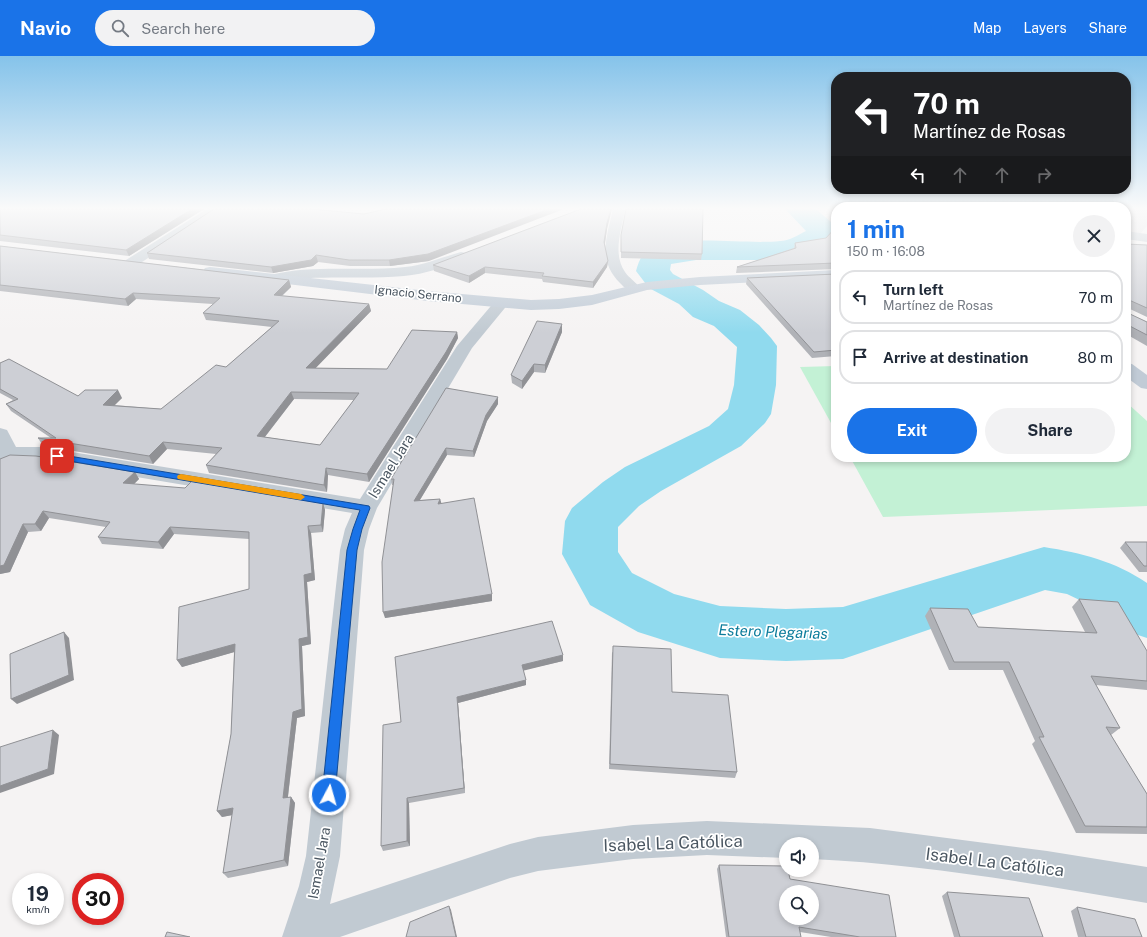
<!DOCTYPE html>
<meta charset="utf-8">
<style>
body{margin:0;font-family:"Public Sans",sans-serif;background:#f2f2f3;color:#1f2937;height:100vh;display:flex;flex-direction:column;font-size:15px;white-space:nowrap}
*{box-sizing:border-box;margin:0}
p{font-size:13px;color:#747a83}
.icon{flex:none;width:22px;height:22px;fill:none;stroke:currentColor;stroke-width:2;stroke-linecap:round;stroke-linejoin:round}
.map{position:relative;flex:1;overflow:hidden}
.panel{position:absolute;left:831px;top:146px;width:300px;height:260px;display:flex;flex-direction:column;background:#fff;border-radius:16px;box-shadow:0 2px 6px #0003}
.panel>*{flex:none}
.banner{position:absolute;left:831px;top:16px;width:300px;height:122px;border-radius:16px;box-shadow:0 2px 6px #0003;background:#202124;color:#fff;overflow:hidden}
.buttons{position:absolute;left:779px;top:781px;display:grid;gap:8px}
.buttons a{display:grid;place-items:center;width:40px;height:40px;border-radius:50%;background:#fff;box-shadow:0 2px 6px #0003;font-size:20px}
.speed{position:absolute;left:12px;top:817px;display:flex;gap:8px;font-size:20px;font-weight:700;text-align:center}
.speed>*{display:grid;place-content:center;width:52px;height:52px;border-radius:50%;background:#fff;box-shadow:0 2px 6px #0003;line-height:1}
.speed small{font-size:10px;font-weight:400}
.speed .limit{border:6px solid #d22;background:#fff;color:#111}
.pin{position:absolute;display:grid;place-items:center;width:34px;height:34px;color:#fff;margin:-17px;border-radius:8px;box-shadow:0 2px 6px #0006}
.me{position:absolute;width:44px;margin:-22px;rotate:6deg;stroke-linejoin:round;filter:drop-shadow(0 0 3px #0008)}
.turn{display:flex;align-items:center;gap:14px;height:84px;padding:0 16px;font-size:18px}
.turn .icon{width:52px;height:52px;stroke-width:2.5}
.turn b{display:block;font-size:28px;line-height:34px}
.lanes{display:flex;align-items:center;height:38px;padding:0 16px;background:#0003;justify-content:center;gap:20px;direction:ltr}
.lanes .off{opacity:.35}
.round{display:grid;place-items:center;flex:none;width:42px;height:42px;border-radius:21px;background:#f2f2f3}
.summary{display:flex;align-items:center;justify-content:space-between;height:68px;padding:0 16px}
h1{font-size:24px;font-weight:700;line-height:30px;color:#1a73e8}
.primary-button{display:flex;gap:8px;margin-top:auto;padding:8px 16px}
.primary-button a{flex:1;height:46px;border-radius:24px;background:#1a73e8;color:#fff;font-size:16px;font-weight:700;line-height:46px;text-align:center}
.primary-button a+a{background:#f2f2f3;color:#1f2937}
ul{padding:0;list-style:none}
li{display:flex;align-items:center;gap:12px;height:54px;margin:0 8px 6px;padding:0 8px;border:2px solid #e0e1e3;border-radius:16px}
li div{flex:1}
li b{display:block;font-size:15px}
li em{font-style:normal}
header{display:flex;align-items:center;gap:24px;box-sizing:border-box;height:56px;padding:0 20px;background:#1a73e8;color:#fff}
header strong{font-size:19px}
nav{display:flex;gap:22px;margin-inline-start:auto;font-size:14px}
.search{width:280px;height:36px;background:#f2f2f3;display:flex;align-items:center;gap:10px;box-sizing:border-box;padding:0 14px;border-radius:22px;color:#747a83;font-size:15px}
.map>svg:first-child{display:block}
</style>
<header>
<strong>Navio</strong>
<div class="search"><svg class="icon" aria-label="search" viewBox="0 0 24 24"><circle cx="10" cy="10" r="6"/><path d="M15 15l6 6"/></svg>Search here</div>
<nav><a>Map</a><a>Layers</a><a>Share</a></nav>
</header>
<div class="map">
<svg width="1147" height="881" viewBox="0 0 1147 881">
<rect width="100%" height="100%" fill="#f5f3f3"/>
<!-- education -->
<path fill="#e6e4e5" d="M1126,153h21v17l-7,8 -14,-2z"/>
<!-- green -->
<g fill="#c3f1d5">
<path d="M836,310v66l-36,-65z"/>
<path d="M1126,346l21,19v85l-264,11 -33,-60h276z"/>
</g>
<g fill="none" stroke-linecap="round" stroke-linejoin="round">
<!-- river -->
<path fill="#90daee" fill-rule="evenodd" d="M785,153h31l15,13 5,6 -1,8 -4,6 -15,8 -15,5 -22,5h-83l-25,4 -1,6 3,4 30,16 16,11 21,9 19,15 12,13 6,8 -1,39 -5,29 -6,9 -24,23 -80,45 -22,15 -21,21v25l14,21 42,21 46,12 66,3 57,-2 201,-60c37,6 71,14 103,36v55l-21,-7 -34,-25 -25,-12 -22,-4 -202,69 -57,2 -66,-3 -82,-26 -48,-27 -28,-51 3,-33 7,-13 31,-26 22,-15 84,-41 19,-17 6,-24 3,-38 -23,-21 -21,-9 -14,-13 -30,-16 -13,-17c2,-7 5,-17 12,-21 30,-17 97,-5 132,-9 9,0 18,-6 26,-10z"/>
<!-- street -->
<g fill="#c1cad2" fill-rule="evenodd">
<path d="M207,153h15l-86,57 -5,1 -5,-1 -2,-3 2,-3z"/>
<path d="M613,153h12c-3,20 -13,44 0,63 4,6 11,10 15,16l-2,3c-9,2 -12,-2 -18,-8 -23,-23 -13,-46 -7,-74z"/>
<path d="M1126,175l21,3v8l-21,-3z"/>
<path d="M461,196l5,1 2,3 -2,3c-20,8 -41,15 -62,17 -43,4 -86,-2 -129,6l-5,-1 -2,-3 2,-3c45,-11 89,-3 135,-8 20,-2 37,-10 56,-15z"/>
<path d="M501,242l5,2 3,3 -37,45 -95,160 -8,21 -5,21 -24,306 -10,48 180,-60 28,-7 95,-12 74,-4 163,7 177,23 100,16v36c-111,-19 -223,-39 -335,-44v-15h-26v14l-79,-3 -74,4 -95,12 -28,7 -170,59h-58l17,-51 7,-30 34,-306 5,-21 7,-16 -311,-52 -26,-1 -15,7v-39l7,2 9,17h25l319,52 97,-153 39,-46z"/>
</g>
<!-- secondary -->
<g fill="#c1cbd6" fill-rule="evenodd">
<path d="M210,211l218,24 103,9 28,-1 33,-4 55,-13 53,-5 136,-7v8l-136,7 -53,5 -55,15 -33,4 -28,1 -103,-9 -223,-27 -2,-3 2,-3z"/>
<path d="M1126,307l6,1 15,11v14l-6,-1 -15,-11z"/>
</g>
</g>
<!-- wall -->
<g fill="#b0b2b7" fill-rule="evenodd">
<path d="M0,153h204l-75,47 -129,-15z"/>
<path d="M214,153l215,52 -39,5h-40l-32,-4 -5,4 -40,7 -124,-14 -2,-6z"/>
<path d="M836,171v42l-100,4 1,-6 57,-19 1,-5 31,-5z"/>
<path d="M607,173l-2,15 3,17 -1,6 -14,21 -50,-6 -1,-3 -57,-6 -16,10 -35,-12 -1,-6z"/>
<path d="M621,179l81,19 -1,6 -80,-2z"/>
<path d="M1126,188l21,1v72l-17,-8v5l17,8v24l-21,-12z"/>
<path d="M0,190l289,34 2,7 -9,9 87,8 2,7 -56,57 72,1 70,-37 1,6 -11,21 -78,123 -41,-7 -1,17 -118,-19 -3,-8 10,-11 -49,-5 -14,15 -110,-18 -5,-8h13l-40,-27 -5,-7 7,-4 -13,-7v-30l78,33 44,2 -8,7 47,4 65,-42 46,-40 -66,-7 -3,-7 10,-9 -77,-5 -8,7 -128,-15zM294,343l60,1 -34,45 -55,-8z"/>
<path d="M836,218v82l-24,2 -66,-74 1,-6z"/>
<path d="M562,268v8l-17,41 -11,-1 -12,17 -10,-6 -1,-8z"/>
<path d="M498,341v7l-11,17 -13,36 -27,-2 -27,45 20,-1 1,4 51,98 -107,17 8,-133h-1l-1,-6z"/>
<path d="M0,403l135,13 4,7 -5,5 189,19 2,7 -2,22 -12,1 4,47 -8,2 4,62 -9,2 3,70 -8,2 -9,79h3l4,6 -7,63 -60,12 -5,-5 9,-58 -10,2 -5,-6 14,-77 3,-82 -52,15 -5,-7 72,-71v-50l-75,-5 -11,15 -61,-5 -4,-7 8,-10 -57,-9 -8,13 -13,1 -18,40 -10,2z"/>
<path d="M1125,486h22v30h-8l-19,-24z"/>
<path d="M1079,543l68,52v39l-51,-5 24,43 -9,7 36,59v40l-71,-1 -44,-89 3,-3 -32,-71h-54l-24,-54 5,-8 48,19 107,5 -13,-25z"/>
<path d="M612,596l60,40 65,80 -2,6 -126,-9z"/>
<path d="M563,599v6l-40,9 3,15 -68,18 7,90 -56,10 1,43 -27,5 -2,-5 20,-124 -6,-65z"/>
<path d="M719,809l71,14 106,58h-65l-31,-5 1,5h-75l-9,-68z"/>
<path d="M947,836l96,45h-89l-12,-41z"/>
<path d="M1077,851l65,30h-64l-7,-26z"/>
</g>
<!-- shaded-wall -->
<g fill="#909195">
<path d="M192,153h12l-75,47 -3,-6z"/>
<path d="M549,153h15l-135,52 -39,5 -1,-6z"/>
<path d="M611,153h1l-5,20 -3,19v-6l3,-19z"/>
<path d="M316,199l2,7 -5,4 -40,7 -2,-6z"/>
<path d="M608,205l-1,6 -14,21v-6z"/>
<path d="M485,211v6l-16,10v-7z"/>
<path d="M289,224l2,7 -15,14 -2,-6z"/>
<path d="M133,237l3,6 -8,7 -3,-7z"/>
<path d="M369,248l2,7 -62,64 -3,-7z"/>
<path d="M562,268v8l-17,41v-8z"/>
<path d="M457,276l1,6 -11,21 -78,123 -2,-8z"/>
<path d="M534,308v8l-12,17v-8z"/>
<path d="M118,334l4,8 -14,14 -5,-7z"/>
<path d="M291,336l3,7 -34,44 -3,-7z"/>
<path d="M498,341v7l-11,17 -13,36 -1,-6 13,-36z"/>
<path d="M163,386l4,7 -14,15 -4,-8z"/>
<path d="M446,392l1,7 -32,53 -1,-7z"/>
<path d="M326,412l2,7 -1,17 -3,-7z"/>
<path d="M135,416l4,7 -11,11 -5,-7z"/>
<path d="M440,443l2,6 -4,-1z"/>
<path d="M323,447l2,7 -2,22 -2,-7z"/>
<path d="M43,455l6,7 -8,13 -6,-7z"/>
<path d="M23,468l5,8 -18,40 -10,2v-8z"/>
<path d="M308,470l3,7 4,47 -8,2 4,62 -9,2 3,70 -8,2 -10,86 -4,-6 16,-159z"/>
<path d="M170,471l4,7 -11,15 -5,-7z"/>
<path d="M492,538v7l-107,17 -2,-6z"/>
<path d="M64,576l5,6 5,42 -57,24 -6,-5z"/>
<path d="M235,588l3,7 -56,16 -5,-7z"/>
<path d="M563,599v6l-41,10v-6z"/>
<path d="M526,624v5l-68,18 7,90 -1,-5 -7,-91z"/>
<path d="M53,674l6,5 -5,39 -54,19v-7z"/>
<path d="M291,741l4,6 -7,63 -4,-6z"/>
<path d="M407,742l2,5 1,43 -3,-5z"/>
<path d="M233,752l5,6 -16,3 -5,-6z"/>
<path d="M449,850l2,4 6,27h-1z"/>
</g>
<!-- building -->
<g fill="#cdcfd5" stroke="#909195" fill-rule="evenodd">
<path d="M0,153h192l-66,41 -126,-15z"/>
<path d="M214,153h98l52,5 22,-5h163l-121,45 -39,6h-40l-33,-5 -5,5 -40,7 -124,-14z"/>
<path d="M581,153h30l-4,14 -3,19 4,19 -15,21 -51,-6 2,-3 -59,-6 -16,9 -36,-11z"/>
<path d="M626,153h77l-1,45 -81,-2v-17z"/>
<path d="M836,171v36l-99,4 59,-19 -1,-5 31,-5z"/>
<path d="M1126,188l21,1v63l-18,-8 1,14 17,8v13l-21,-11z"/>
<path d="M0,190l289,34 -15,15 95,9 -63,64 81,1 25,-39 45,2 -11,20 -79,122 -41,-6 -2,17 -118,-20 16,-17 -59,-6 -14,14 -111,-18h18l-50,-34 12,-5 -18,-10v-26l9,-4 69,37 7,-6h33l-15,15 58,4 55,-44 10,2 53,-46 -76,-8 17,-15 -87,-5 -8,6 -125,-14zM291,336l68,1 -39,52 -63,-9z"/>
<path d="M836,218v76l-22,2 -67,-74z"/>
<path d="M537,265l25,3 -17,41 -11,-1 -12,17 -11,-6z"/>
<path d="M446,332l52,9 -12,18 -13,36 -27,-3 -32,53 26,-2 -2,5 36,-6 18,96 -109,18 -1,-50 12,-83h-3z"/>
<path d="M10,399l26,1 99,16 -12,11 62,5 7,-7 131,22 -2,22 -13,1 4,47 -8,2 4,62 -9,2 3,70 -9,3 -10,86 8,-1 -7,63 -61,13 10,-65 -16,3 14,-77 4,-90 -58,16 2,-53 70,-18v-57l-79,-5 -12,15 -60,-5 12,-15 -67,-11 -8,13h-12l-19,41 -4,1v-107z"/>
<path d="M1125,486h22v24h-3z"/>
<path d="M1079,543l39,3 29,49v30l-56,-5 29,52 -14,-1 41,67v33l-62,-1 -46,-89h5l-35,-75h-55l-24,-54 38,1 10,18 119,6z"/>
<path d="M552,565l11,34 -41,10 4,15 -69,17 7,91 -57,10v43l-26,5 2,-121 18,-3 -6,-65z"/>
<path d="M64,576l5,43 -58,24 -1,-45z"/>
<path d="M613,590l58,3 1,43 56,3 9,77 -127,-8z"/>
<path d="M53,674l-5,39 -48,17v-39z"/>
<path d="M719,809l67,1v4h2l2,9 99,16 7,42h-36l-61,-10 2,10h-72zM786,836h26v26h-26z"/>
<path d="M947,836l82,6 14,39h-83z"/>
<path d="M449,850l7,31h-50l4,-15z"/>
<path d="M1077,851l58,12 7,18h-56z"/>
<path d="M167,876l23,5h-25z"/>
</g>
<!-- sky -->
<linearGradient id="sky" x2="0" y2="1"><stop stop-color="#85c3ea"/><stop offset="0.55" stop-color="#fafafa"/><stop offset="1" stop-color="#fafafa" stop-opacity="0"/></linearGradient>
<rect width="1147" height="277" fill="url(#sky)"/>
<!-- route -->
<path fill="#1a73e8" stroke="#114b97" d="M54,398h3l312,52 1,2 -8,21 -5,21 -22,245 -2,5 -4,1 -5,-1 -2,-5 25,-245 6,-21 7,-19 -303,-51 -3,-1 -2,-2z"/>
<!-- slow -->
<path fill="#f59e0b" d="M181,418l120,20 4,3 -4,3 -123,-21 -1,-2 1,-2z"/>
<g text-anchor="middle" stroke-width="3.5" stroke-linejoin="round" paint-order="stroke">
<!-- far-street labels -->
<g font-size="12" fill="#4a5661" stroke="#fff">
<text transform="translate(418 238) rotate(6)" y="4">Ignacio Serrano</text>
</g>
<!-- street labels -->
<g font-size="14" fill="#4a5661" stroke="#fff">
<text transform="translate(391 410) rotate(-58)" y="5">Ismael Jara</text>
<text transform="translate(319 807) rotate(-80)" y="5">Ismael Jara</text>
</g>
<!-- water labels -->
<g font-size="15" font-style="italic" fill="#0c7c9b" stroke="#fff">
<text transform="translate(773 576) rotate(2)" y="5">Estero Plegarias</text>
</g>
<!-- near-street labels -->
<g font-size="17" fill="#4a5661" stroke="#fff">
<text transform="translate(673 787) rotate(-2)" y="6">Isabel La Católica</text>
<text transform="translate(995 806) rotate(7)" y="6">Isabel La Católica</text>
</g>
</g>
</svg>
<div class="buttons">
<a><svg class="icon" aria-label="sound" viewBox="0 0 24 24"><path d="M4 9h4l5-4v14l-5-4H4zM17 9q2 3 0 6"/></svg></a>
<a><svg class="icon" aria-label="search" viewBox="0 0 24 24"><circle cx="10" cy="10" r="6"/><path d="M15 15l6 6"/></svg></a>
</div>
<div class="speed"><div>19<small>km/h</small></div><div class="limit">30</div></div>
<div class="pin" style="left:57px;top:400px;background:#d93025"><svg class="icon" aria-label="arrive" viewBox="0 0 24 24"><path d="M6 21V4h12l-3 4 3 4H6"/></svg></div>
<svg class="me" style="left:329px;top:739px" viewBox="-20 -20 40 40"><circle r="17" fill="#1a73e8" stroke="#fff" stroke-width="3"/><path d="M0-11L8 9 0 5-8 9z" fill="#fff"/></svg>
<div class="banner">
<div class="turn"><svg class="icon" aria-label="left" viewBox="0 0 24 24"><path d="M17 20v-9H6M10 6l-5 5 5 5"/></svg><div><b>70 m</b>Martínez de Rosas</div></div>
<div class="lanes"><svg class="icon" aria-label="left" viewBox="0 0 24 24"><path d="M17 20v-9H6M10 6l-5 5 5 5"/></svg><svg class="icon off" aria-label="ahead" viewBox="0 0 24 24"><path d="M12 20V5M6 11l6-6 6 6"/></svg><svg class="icon off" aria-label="ahead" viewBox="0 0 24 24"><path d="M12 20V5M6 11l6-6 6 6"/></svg><svg class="icon off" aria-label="right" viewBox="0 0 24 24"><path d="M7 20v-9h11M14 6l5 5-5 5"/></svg></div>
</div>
<section class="panel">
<div class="summary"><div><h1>1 min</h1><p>150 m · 16:08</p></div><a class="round"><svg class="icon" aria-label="close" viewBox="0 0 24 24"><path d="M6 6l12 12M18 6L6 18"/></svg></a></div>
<ul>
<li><svg class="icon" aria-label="left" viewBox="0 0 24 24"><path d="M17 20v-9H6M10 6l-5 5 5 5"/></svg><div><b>Turn left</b><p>Martínez de Rosas</p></div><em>70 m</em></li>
<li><svg class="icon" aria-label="arrive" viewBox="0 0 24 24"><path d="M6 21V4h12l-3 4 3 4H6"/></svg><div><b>Arrive at destination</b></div><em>80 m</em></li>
</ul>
<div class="primary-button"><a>Exit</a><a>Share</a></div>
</section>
</div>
